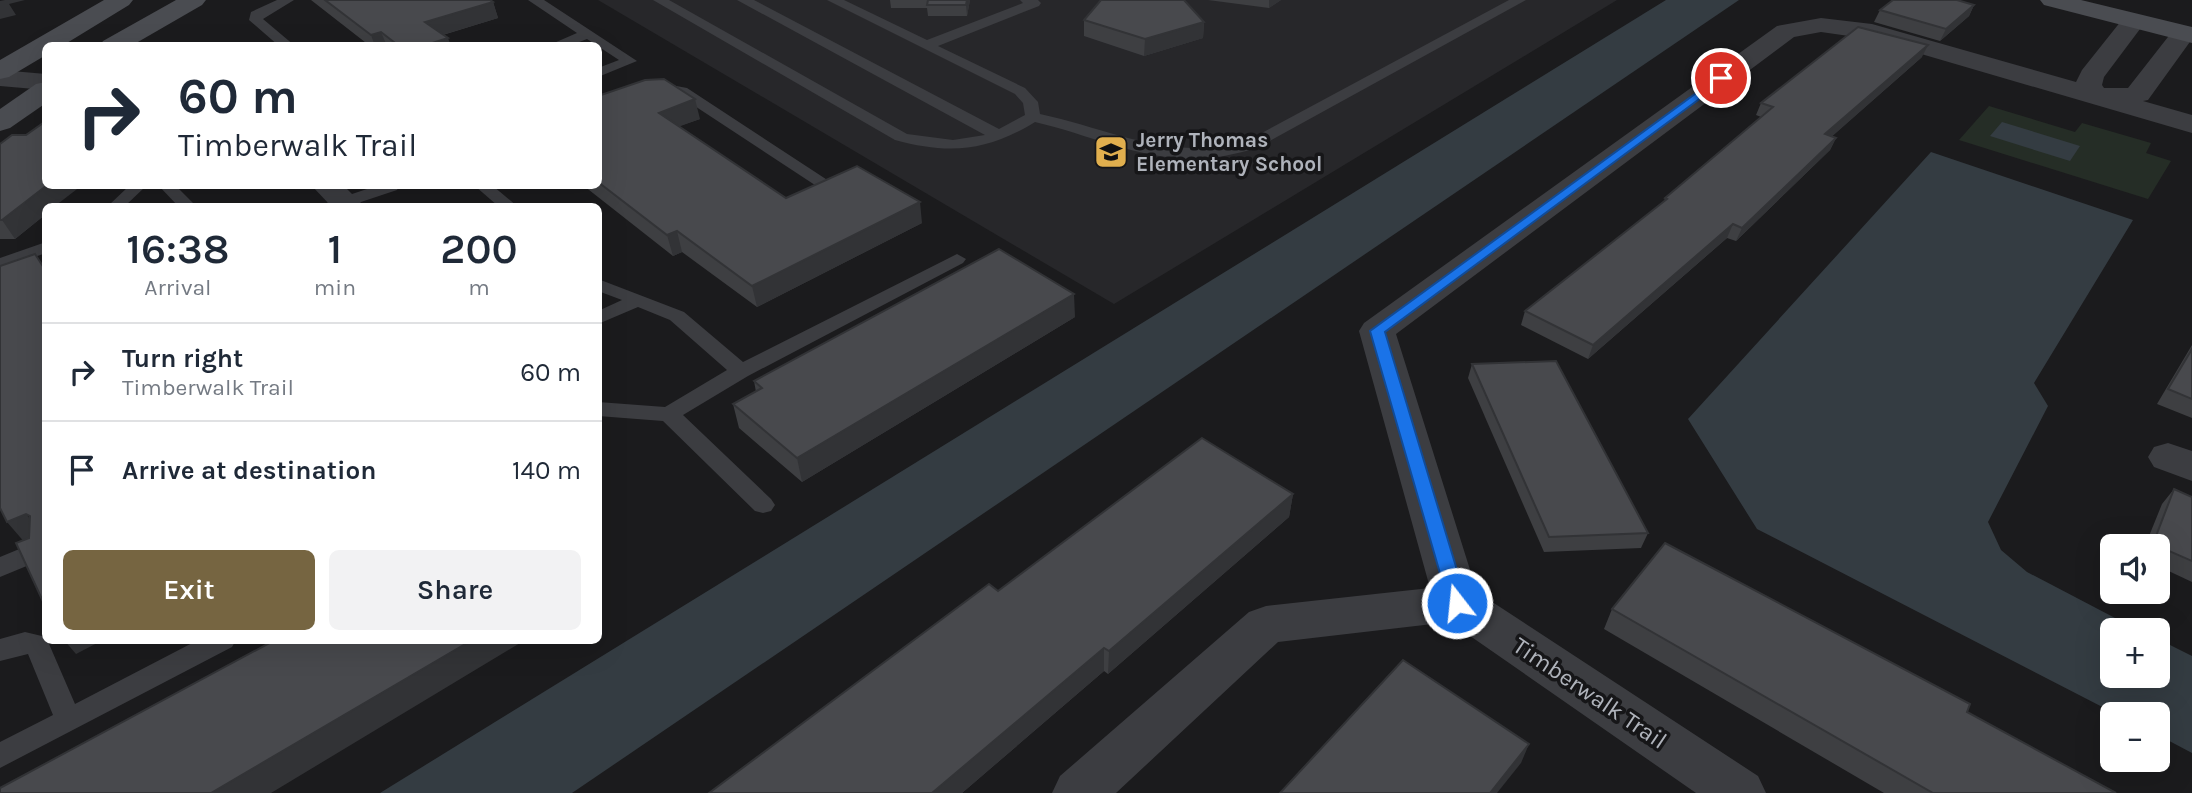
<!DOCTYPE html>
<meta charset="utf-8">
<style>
body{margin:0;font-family:Karla,sans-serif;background:#f2f2f3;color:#1f2937;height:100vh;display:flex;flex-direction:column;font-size:26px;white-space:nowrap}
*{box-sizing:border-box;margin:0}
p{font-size:23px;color:#747a83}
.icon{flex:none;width:38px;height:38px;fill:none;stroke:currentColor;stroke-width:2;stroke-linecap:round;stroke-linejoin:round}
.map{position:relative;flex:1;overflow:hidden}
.details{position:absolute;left:42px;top:203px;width:560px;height:441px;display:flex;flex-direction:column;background:#fff;border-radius:10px;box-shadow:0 7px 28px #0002}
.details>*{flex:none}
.hud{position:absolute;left:42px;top:42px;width:560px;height:147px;border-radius:10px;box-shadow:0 7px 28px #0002;background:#fff;color:#1f2937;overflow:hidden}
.controls{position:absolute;left:2100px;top:534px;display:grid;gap:14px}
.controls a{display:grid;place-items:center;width:70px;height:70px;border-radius:10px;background:#fff;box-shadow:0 7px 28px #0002;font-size:35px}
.pin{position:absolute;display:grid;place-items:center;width:60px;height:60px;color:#fff;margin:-30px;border:4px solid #fff;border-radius:50%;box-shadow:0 2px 7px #0007}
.me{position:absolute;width:77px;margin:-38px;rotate:344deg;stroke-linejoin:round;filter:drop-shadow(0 0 5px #0008)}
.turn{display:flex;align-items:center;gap:24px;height:147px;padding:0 21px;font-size:32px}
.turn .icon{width:91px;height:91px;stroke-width:2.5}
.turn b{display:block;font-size:49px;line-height:60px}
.eta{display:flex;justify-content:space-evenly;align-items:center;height:119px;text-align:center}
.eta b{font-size:42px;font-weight:600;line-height:49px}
.action{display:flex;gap:14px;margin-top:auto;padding:14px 21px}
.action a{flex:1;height:80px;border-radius:10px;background:#766541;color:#fff;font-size:28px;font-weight:600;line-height:80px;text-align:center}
.action a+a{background:#f2f2f3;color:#1f2937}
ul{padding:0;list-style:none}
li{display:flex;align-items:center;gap:21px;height:98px;padding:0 21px;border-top:2px solid #e0e1e3}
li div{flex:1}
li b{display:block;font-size:26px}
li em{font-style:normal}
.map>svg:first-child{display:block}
</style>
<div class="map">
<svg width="2192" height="793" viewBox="0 0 2192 793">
<rect width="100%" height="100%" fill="#1b1b1d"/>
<!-- built -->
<path fill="#27272a" d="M598,0h1019l-503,304z"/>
<!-- green -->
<path fill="#252d26" d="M1989,106l86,26 7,-9 69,20 -5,10 25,8 -23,38 -189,-59z"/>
<!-- water -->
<g fill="#343c42">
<path d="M1666,0h73l-1167,793h-192z"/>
<path d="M2002,122l78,24 -10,15 -80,-25z"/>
<path d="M1931,152l202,68 -99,163 14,23 -60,116 13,28 26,22 111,58h-26v46h46v-37l34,17v97l-34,-18v-21h-42l-359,-185 -69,-110z"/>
</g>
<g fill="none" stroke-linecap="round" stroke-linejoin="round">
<!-- lane -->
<g fill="#3c3d41" fill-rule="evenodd">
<path d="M277,0h17l-31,19 32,27h-16l-30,-26 2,-8z"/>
<path d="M528,0h16l93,61 -39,16v-9l21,-8 -32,-21 -18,7h-22l30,-13z"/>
<path d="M653,0h16l238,134 46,6 32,-5 -248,-135h17l245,129 26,-14 -2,-12 -8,-9 -188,-94h17l83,40 96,-37 -3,-3h18l3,3 -2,3 -101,40 87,42 13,14 2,12c74,16 127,47 205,28l264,-142h17l-269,148c-21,6 -42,11 -64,11 -54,0 -106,-25 -158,-37 -47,29 -85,33 -140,18z"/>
<path d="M671,85l16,3 148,97 -8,5 -6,-1 -143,-94 -28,1 -52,17v-9l36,-13z"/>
<path d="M129,186h17l-21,20h-17z"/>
<path d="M159,186h17l20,20h-18z"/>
<path d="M376,186h23l-2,4 -48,16h-24l3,-4z"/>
<path d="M475,186h18l24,20h-19z"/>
<path d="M46,242v11l-46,16v-11z"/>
<path d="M957,254l9,5 -3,4 -215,113 -65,39 88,84 4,6 -4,6 -8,2 -8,-2 -92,-90 -65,-5v-14l67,5 62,-37 -57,-50 -32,-13 -40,17v-13l24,-11 -24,-9v-12l86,33 59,50z"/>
<path d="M46,538v20l-46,19v-20z"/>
<path d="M25,632l21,5 29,67 123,-64h38l-4,7 -232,121v-26l53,-27 -25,-61 -28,7v-22z"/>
</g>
<!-- street -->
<g fill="#3c3d41" fill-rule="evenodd">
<path d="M2134,14l9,2 3,5 -42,56 -2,8 2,3h24l47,-60 17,-1v12l-44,61 -5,1 49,14v18l-322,-94 -49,-7 -27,5 -398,297 81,258 281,184 8,17h-70l-246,-171 -172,20 -162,151h-64l8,-17 189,-164 17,-6 164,-18 -71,-257 5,-8 413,-297 44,-8 51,6 204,58 6,-12 43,-54z"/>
<path d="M0,70l46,4v16l-46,-4z"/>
<path d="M312,186h32l20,20h-33z"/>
<path d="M2168,443l24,8v30l-38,-14 -6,-10 6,-10z"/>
</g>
<!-- secondary -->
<g fill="#4a4c51" fill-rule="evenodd">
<path d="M104,0h29l-4,5 -67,41h-16v9l-37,22 -9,2v-19z"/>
<path d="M176,0h30l-4,5 -71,41h-31l3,-5z"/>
<path d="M2040,0h41l111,27v16l-148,-38z"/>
<path d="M46,82v21l-36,25 -10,3v-22l36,-25z"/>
</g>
</g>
<!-- wall -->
<g fill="#3e3f42">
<path d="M311,0h179l3,2 5,16 -55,17 8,11h-81z"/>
<path d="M890,0h80l-3,16h-39l-1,-8h-36z"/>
<path d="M1208,0h73l-12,8z"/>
<path d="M1974,5l-5,11 -29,25 -66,-19 6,-12z"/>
<path d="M1084,20l120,2 -1,16 -59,18 -60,-20z"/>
<path d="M1922,57l-90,79 4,2 -6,12 -94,91 -9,-3 -139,121 -67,-34 4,-14 139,-109 1,-4 96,-81 -5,-2 5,-12z"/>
<path d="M598,96l102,23 -21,7 107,72 136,25 -165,84 -75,-55 -9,4 -89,-70h14z"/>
<path d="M26,135l20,71v8l-31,25h-15v-95z"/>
<path d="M1075,317l-273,165 -63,-54 -6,-24 23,-12 -2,-11z"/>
<path d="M2192,345v73l-35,-14z"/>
<path d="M1472,364l176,169 -7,15 -97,4 -76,-174z"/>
<path d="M2174,489l18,8v85l-34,-16v-20h-13l17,-42z"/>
<path d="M1293,494l-4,23 -181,157 -4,-3 -142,122h-253l289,-202z"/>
<path d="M1612,609l355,103 149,81h-232l-280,-164z"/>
</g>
<!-- shaded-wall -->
<g fill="#323336">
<path d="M5,0h20l-16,4 7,11 -16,4v-18z"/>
<path d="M967,0h3l-3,16 -1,-11z"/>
<path d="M1269,0h12l-12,8z"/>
<path d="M493,2l5,16 -66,20 -7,-16z"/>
<path d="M1974,5l-5,11 -29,25 6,-12z"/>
<path d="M1204,22l-1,16 -59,18 1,-17z"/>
<path d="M381,32l6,14h-12l-4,-11z"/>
<path d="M448,38l3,8h-28z"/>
<path d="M1928,45l-6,12 -102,90 5,-13z"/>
<path d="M695,99l5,20 -36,13 -5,-19z"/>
<path d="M1836,138l-6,12 -94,91 6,-13z"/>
<path d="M46,186h35l-26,20h-9v8l-31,25 -13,-19z"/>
<path d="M920,202l2,21 -165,84 -5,-21z"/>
<path d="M1733,224l-6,14 -139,121 5,-14z"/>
<path d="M677,231l5,21 -9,4 -6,-21z"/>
<path d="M1074,294l1,23 -273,165 -5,-24z"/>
<path d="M1293,494l-4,23 -181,157 1,-23z"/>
<path d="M26,514l19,22 -19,8 -19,-22z"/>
<path d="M64,640h39l-27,14z"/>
<path d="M472,640h53l-254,153h-60z"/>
<path d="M1104,648v23l-142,122h-30z"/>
<path d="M1529,744l-8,19 -24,30h-7z"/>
</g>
<!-- building -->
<g fill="#48494d" stroke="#323336" stroke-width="2">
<path d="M325,0h165l3,2 -68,20 23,16 -25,8h-24l-18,-14 -10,3z"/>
<path d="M928,0h39l-1,5h-39z"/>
<path d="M1101,0h83l20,22 -59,17 -61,-19z"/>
<path d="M1893,0h64l17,5 -28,24 -66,-19z"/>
<path d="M1858,27l70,18 -103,89 11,4 -94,90 -9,-4 -140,121 -68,-34 142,-112 -2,-1 108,-91 -12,-4z"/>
<path d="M664,79l31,20 -36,14 127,85 71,-32 63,36 -168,84 -75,-55 -10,4 -69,-53v-86l47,-16z"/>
<path d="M46,121v65l-44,34h-2v-76l12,-9h14z"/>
<path d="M999,249l75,45 -277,164 -64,-54 29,-16 -8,-7z"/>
<path d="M35,254l11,17v337l-30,-65 13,-5 1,-22 -4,-2 -19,8 -7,-14v-242z"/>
<path d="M2192,349v50l-24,-10z"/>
<path d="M1556,361l92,172 -99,4 -77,-173z"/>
<path d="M1202,438l91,56 -184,157 -5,-3 -172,145h-223l280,-209 9,7z"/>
<path d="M2174,489l18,8v64l-39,-17z"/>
<path d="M1665,543l305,161 -3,8 149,81h-183l-321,-184z"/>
<path d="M275,640h197l-261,153h-211v-5z"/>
<path d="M1403,660l126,84 -39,49h-210z"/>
</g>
<!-- route -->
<path fill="#1a73e8" stroke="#114b97" stroke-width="2" d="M1721,75l6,3 -2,2 -340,252 82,271 -3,5 -7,3 -7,-3 -80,-277z"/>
<!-- icons -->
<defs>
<symbol id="school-square" viewBox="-11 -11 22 22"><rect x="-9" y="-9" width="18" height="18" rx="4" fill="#e1af4e" stroke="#161618"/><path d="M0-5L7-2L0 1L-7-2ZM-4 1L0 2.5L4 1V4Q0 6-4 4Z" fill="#111"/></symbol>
</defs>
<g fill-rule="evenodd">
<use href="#school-square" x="1092" y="133" width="38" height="38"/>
</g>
<g text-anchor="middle" stroke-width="7" stroke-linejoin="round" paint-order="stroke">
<!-- far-poi labels -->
<g font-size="21" font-weight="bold" fill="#afb3bb" stroke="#161618" text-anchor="start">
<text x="1136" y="147">Jerry Thomas<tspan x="1136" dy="24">Elementary School</tspan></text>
</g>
<!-- street labels -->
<g font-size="24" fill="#afb3bb" stroke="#161618">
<text transform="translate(1590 693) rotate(34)" y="8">Timberwalk Trail</text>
</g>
</g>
</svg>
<div class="controls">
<a><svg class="icon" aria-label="sound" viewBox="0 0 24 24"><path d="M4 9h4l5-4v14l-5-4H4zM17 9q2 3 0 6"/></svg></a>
<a>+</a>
<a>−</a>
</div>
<div class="pin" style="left:1721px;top:78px;background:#d93025"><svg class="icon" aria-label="arrive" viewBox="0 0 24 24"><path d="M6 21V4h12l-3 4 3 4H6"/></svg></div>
<svg class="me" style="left:1457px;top:603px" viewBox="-20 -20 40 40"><circle r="17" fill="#1a73e8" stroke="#fff" stroke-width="3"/><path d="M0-11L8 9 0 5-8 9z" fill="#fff"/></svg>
<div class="hud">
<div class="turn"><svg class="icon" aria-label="right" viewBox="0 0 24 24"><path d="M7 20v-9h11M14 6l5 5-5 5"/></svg><div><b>60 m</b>Timberwalk Trail</div></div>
</div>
<section class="details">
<div class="eta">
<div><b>16:38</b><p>Arrival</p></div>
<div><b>1</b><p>min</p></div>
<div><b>200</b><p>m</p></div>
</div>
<ul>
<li><svg class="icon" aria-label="right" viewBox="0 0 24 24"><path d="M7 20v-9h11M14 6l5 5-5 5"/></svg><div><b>Turn right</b><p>Timberwalk Trail</p></div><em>60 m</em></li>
<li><svg class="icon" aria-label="arrive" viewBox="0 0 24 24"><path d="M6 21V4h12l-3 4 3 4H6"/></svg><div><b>Arrive at destination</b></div><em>140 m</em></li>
</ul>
<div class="action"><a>Exit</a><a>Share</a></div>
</section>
</div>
